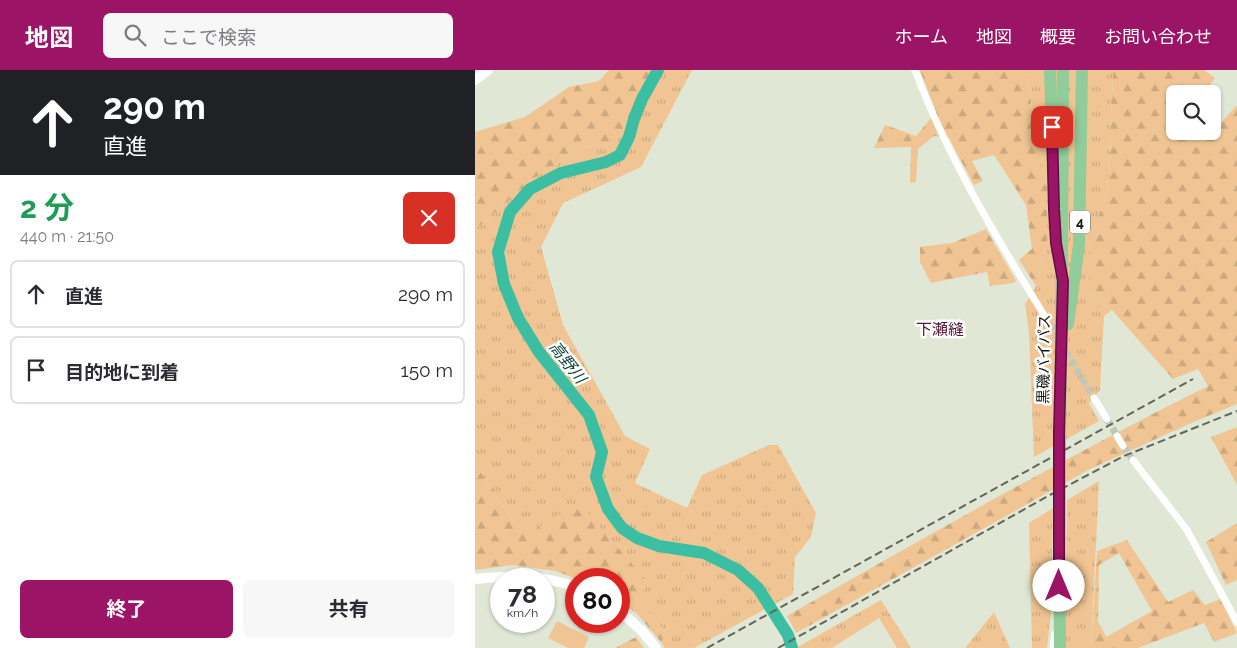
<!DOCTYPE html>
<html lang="ja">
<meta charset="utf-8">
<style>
body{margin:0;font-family:Raleway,"Noto Sans JP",sans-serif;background:#f7f7f7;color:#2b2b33;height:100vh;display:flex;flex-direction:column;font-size:19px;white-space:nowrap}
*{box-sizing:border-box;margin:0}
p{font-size:16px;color:#7c7c81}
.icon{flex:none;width:28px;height:28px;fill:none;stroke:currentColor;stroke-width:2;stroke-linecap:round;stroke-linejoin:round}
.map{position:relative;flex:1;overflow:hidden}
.side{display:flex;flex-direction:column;background:#fff;width:475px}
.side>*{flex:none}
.hud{background:#202124;color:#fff;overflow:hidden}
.tools{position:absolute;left:691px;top:15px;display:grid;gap:10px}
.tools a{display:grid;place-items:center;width:55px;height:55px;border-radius:8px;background:#fff;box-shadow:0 1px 4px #0004;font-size:25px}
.speed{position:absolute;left:15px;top:498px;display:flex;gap:10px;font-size:25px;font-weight:700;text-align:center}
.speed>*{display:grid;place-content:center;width:65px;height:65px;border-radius:50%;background:#fff;box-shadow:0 1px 4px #0004;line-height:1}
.speed small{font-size:12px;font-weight:400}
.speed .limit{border:8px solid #d22;background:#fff;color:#111}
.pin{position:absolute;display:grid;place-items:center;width:42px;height:42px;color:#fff;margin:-21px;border-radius:10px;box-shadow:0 2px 8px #0006}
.me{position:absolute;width:55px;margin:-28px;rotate:0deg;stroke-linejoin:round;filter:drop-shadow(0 0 4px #0008)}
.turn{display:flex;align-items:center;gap:18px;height:105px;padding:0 20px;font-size:22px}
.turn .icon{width:65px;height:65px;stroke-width:2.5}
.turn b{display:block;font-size:35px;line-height:42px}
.round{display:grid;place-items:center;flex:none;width:52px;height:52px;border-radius:8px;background:#f7f7f7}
.overview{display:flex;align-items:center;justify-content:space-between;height:85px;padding:0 20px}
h1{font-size:30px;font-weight:700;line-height:38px;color:#1e9e55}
.action{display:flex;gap:10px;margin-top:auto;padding:10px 20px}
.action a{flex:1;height:58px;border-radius:8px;background:#9c1465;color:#fff;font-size:20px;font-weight:700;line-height:58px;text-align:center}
.action a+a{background:#f7f7f7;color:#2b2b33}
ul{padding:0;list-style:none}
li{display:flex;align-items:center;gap:15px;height:68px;margin:0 10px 8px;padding:0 10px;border:2px solid #e1e1e2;border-radius:8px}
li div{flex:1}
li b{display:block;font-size:19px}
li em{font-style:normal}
header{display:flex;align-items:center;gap:30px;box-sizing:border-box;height:70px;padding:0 25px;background:#9c1465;color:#fff}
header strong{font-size:24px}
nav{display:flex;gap:28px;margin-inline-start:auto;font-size:18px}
.search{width:350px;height:45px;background:#f7f7f7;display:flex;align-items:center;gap:12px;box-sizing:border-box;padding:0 18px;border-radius:8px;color:#7c7c81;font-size:19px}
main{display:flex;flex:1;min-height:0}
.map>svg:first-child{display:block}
</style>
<header>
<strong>地図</strong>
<div class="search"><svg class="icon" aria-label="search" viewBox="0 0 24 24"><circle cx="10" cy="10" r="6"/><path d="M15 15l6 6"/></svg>ここで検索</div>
<nav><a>ホーム</a><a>地図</a><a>概要</a><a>お問い合わせ</a></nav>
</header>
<main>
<section class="side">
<div class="hud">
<div class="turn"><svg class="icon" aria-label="ahead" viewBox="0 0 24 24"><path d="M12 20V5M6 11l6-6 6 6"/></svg><div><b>290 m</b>直進</div></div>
</div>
<div class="overview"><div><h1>2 分</h1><p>440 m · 21:50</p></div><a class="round" style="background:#d93025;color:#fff"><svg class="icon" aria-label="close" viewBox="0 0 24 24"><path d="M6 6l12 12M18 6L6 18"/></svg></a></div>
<ul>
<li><svg class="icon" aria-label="ahead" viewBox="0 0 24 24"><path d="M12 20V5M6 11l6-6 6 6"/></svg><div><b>直進</b></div><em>290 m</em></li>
<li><svg class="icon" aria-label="arrive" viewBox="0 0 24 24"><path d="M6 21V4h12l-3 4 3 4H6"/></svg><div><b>目的地に到着</b></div><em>150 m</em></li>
</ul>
<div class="action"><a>終了</a><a>共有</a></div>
</section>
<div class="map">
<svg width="762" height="578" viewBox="0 0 762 578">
<defs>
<pattern id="grass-tufts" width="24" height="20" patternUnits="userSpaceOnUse" patternTransform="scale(1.25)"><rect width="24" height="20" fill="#f0c593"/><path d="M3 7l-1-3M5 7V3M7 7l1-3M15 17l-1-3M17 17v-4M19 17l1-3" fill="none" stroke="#cda87e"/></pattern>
<pattern id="forest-firs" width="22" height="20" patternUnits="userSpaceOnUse" patternTransform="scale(1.25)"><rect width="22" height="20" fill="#f0c593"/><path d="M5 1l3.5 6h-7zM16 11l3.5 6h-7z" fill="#cda87e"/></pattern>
</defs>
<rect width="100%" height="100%" fill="#e0e7d4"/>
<!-- grass -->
<g fill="url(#grass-tufts)">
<path d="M177,0h40l-51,97 -78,36 -22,44 22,78 62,111 25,13 -15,34 52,25 15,-33 67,-30h9l38,68 -5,24 -16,20 -2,37 -99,54h-29l-4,-6 6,-8 -31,-35 -57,-96 -48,30 -16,-9 -40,-60v-234l59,-52 52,-31 30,-4z"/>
<path d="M552,0h85l1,5 -6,118 -18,52v45l23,20 -8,6 -4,74 -11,13 10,18 -65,36 -5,-124 -4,-29 11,-18 11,-43v-56l-13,-62z"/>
<path d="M624,411l-8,167h-26l2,-148z"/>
<path d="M578,438l-2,105 -4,35h-15l-3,-125z"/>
<path d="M406,530l30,48h-14l-18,-30 -47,30h-36z"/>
<path d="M519,542l16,36h-44v-1z"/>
</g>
<!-- forest -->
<g fill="url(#forest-firs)" fill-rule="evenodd">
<path d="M134,0h43l-36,73 -30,4 -52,31 -59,52v-98l50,-15 44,-30 30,-6z"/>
<path d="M445,0h107l7,55 13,62v56l-11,43 -17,-26 13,-11 -6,-44 -32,-50 -22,6 11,20 -9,4 -25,-47 -15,-2 -16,13 -2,33 -6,1 1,-36 -37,1 11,-23 31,11 20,-24z"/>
<path d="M637,0h92l11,8 -12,16h-28v37h38v-13l7,6 17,-19v299l-48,20 -99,45 -294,164 -9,-17c138,-79 277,-158 421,-230l-10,-17 -25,10 -61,-69 -23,-20v-46l18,-51 6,-118z"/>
<path d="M511,159l30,52 -3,2 -23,3 -3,-14 -56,11 -11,-21v-15l32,-4z"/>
<path d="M762,357v58l-26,-48z"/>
<path d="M0,394l40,60 16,8 48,-30 70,82 -13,15 31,35 -6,8 -23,-27 -19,-15v-21h-42l-22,-8 -42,-6 -38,5z"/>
<path d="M762,453v57l-11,5 -20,-43z"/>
<path d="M652,470l41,62 25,-12 12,15 15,-6 17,34 -23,9 -10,-19 -66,25h-47l6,-97zM644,483l33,58 -46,26 -8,-16 1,-56z"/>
<path d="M161,567l8,11h-29z"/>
</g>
<!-- pitch -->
<path fill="#f0c593" d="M82,551l32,16 -5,11h-16l-20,-10z"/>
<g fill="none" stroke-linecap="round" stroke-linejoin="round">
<!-- river -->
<path stroke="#3cbea2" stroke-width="12" d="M183,0l-16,29 -8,20 -5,18 -9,18 -14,7 -45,11 -31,16 -20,23 -12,40 6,32 14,34 21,34 50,63 13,37 -6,25 12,32 14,19 15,10 22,8 45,7 34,17 20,18 30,47 4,13"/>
<!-- street-tunnel -->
<g stroke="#c2c8b7" stroke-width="7" stroke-dasharray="7 3.5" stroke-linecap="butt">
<path d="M569,245l50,83"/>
<path d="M632,349l10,17"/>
<path d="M648,376l10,14"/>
</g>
<!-- street -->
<g stroke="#fff" stroke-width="7">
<path d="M440,0c32,86 81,167 129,245"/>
<path d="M619,328l13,21"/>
<path d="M642,366l6,10"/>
<path d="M658,390l54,70 50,92"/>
<path d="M578,578l2,-14"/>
</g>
<!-- secondary -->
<g stroke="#fff" stroke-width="10">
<path d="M0,10l13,-10"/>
<path d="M0,509c35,-4 67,-4 101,8"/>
<path d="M144,540l23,21 14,17"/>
</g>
<!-- highway -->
<g stroke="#91cc9b" stroke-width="12">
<path d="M575,0l5,157"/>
<path d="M593,254l11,-79 3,-175"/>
<path d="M585,578c-2,-193 3,-385 3,-578"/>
</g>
<!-- rail -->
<g stroke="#62655a" stroke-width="2" stroke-dasharray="8 4" stroke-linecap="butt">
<path d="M232,578l486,-269"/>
<path d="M303,578l270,-152 76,-40 113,-45"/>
</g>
</g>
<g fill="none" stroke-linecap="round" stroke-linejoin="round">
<defs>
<path id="route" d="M577,57l2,82 2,34 7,38 -4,151v154"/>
</defs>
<!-- route casing -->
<use href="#route" stroke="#650d42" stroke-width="12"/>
<!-- route -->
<use href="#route" stroke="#9c1465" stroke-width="9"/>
</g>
<g text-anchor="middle" stroke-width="5" stroke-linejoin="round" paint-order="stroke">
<!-- shield labels -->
<rect fill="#fff" stroke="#5b5d58" stroke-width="1" x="595" y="140.5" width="20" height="23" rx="4"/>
<g font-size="14" font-weight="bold" fill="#151710">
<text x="605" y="157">4</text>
</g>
<!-- street labels -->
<g font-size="15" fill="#151710" stroke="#fff">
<text transform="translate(569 289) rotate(-89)" y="5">黒磯バイパス</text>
</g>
<!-- neighbourhood labels -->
<g font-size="16" fill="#561739" stroke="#fff">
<text x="465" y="265">下瀬縫</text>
</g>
<!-- water labels -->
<g font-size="16" font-style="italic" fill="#0f473b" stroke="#fff">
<text transform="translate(93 292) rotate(52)" y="6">高野川</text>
</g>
</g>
</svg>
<div class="tools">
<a><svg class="icon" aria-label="search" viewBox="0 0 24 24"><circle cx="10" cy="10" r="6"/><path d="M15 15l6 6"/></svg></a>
</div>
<div class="speed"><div>78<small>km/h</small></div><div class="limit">80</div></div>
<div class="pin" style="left:577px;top:57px;background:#d93025"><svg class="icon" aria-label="arrive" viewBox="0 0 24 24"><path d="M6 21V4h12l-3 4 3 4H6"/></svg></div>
<svg class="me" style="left:584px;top:516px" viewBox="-20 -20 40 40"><circle r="19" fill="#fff"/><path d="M0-13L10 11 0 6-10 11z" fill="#9c1465"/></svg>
</div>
</main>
